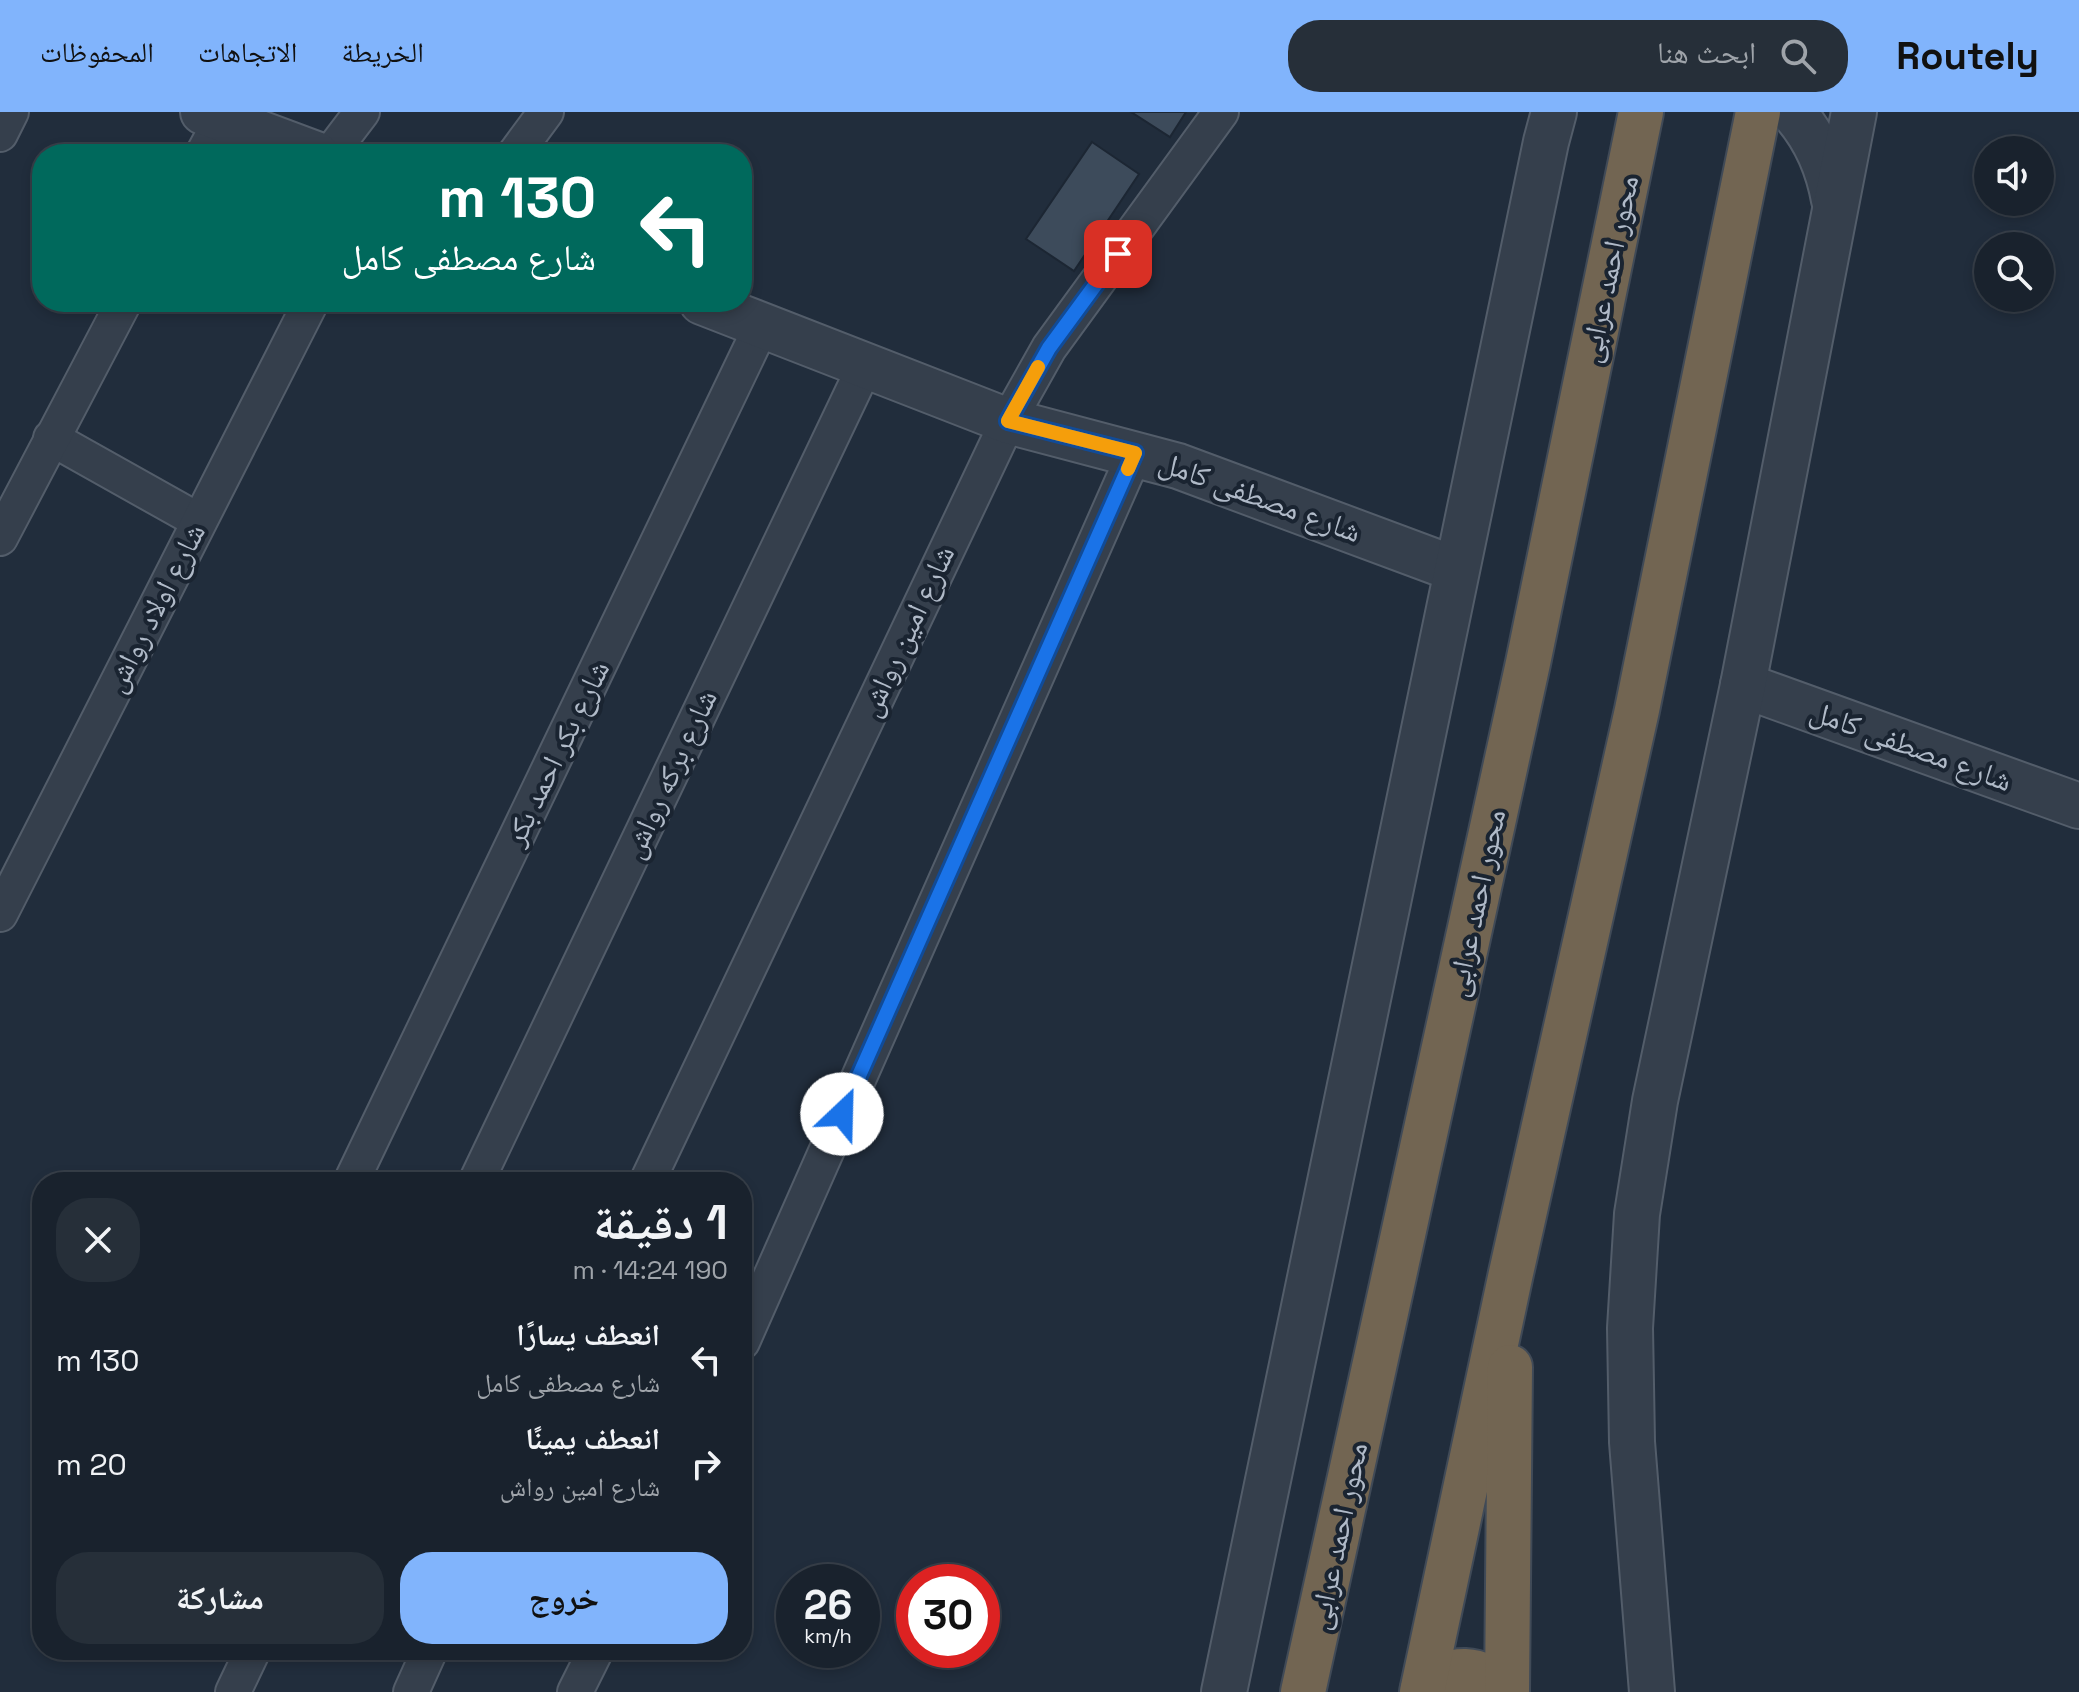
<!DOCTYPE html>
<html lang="ar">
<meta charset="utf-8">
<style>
body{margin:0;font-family:"Space Grotesk","Noto Naskh Arabic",sans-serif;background:#262f39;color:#f1f3f6;direction:rtl;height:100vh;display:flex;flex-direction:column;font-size:30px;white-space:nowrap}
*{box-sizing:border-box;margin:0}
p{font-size:26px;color:#9fa4aa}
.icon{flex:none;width:44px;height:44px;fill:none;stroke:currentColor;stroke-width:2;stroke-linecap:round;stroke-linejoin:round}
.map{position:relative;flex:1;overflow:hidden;direction:ltr}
.drawer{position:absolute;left:32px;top:1060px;width:720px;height:488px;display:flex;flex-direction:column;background:#19222d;border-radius:32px;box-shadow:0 4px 12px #0003,0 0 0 2px #373f49;direction:rtl}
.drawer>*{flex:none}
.top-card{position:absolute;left:32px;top:32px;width:720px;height:168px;border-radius:32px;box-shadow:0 4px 12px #0003,0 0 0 2px #373f49;direction:rtl;background:#00695c;color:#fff;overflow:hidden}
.buttons{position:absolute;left:1974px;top:24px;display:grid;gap:16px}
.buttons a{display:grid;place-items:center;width:80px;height:80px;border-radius:50%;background:#19222d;box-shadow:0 4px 12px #0003,0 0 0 2px #373f49;font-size:40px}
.speed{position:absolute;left:776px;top:1452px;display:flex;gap:16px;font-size:40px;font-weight:700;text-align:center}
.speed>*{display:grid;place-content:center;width:104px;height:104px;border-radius:50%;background:#19222d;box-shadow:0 4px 12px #0003,0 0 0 2px #373f49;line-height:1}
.speed small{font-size:20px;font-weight:400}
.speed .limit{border:12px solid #d22;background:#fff;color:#111}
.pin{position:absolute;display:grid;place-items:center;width:68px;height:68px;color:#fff;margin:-34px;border-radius:16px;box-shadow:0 4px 12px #0006}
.me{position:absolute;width:88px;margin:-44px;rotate:24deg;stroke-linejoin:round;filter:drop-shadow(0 0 6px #0008)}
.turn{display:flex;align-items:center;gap:28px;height:168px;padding:0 24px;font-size:36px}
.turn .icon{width:104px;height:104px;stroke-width:2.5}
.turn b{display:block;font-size:56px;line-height:68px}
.round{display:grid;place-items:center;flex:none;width:84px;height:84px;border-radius:32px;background:#262f39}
.overview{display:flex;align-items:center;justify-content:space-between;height:136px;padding:0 24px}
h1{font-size:48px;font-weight:700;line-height:60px}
.button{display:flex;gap:16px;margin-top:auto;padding:16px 24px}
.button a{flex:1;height:92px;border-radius:32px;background:#81b4fc;color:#111;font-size:32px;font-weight:700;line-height:92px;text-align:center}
.button a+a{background:#262f39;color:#f1f3f6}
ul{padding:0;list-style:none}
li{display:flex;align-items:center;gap:24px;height:104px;padding:0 24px}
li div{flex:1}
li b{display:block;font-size:30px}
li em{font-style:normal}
header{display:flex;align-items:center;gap:48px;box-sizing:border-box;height:112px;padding:0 40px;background:#81b4fc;color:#111}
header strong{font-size:38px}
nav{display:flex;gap:44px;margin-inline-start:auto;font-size:28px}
.search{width:560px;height:72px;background:#262f39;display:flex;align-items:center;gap:20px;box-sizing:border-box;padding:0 28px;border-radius:32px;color:#9fa4aa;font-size:30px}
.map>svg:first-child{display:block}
</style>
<header>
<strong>Routely</strong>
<div class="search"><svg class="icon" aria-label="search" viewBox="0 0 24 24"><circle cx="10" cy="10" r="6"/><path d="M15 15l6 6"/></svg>ابحث هنا</div>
<nav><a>الخريطة</a><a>الاتجاهات</a><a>المحفوظات</a></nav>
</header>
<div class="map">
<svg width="2079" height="1580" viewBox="0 0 2079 1580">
<rect width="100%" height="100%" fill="#212d3c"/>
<!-- building -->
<g fill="#3d4b5b" stroke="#1c2633" stroke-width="2">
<path d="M1131,0h55l-16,25z"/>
<path d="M1092,30l47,32 -65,97 -48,-32z"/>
</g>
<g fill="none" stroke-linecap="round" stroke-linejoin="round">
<defs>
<g id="minor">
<path d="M0,22l11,-22"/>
<path d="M203,42l19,-35"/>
<path d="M330,42l32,-42"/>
<path d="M515,42l31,-42"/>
<path d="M51,326l148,83"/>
<path d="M0,426l124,-236"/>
<path d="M0,802l311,-612"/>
<path d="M351,1070l411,-857"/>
<path d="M476,1070l389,-816"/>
<path d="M647,1070l361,-761 41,-73 172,-236"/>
<path d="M742,1230l393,-889"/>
<path d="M233,1580l20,-42"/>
<path d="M411,1580l19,-42"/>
<path d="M575,1580l21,-42"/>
</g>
<g id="tertiary">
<path d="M203,0l113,42"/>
<path d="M1793,0c23,26 35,54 41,88"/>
<path d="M702,190l306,119 170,45 277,103"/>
<path d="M1743,573l336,121"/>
<path d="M1224,1580l322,-1550 8,-30"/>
<path d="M1652,1580l-20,-250 -2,-114 7,-114 18,-113 88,-416 111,-573"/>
</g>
<g id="motorway">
<path d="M1423,1577c29,-25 56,-24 84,3"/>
<path d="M1303,1580l225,-1029 113,-551"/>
<path d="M1422,1580l89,-419 126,-563 121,-598"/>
<path d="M1507,1580l3,-325"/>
</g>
</defs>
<!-- minor casing -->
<use href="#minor" stroke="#535d6a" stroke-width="38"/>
<!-- tertiary casing -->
<use href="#tertiary" stroke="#535d6a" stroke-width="48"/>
<!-- motorway casing -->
<use href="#motorway" stroke="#404a57" stroke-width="48"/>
<!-- minor -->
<use href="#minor" stroke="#353f4c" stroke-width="34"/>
<!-- tertiary -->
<use href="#tertiary" stroke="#353f4c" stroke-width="44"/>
<!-- motorway -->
<use href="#motorway" stroke="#726552" stroke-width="44"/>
</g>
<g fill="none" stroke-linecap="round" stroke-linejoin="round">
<defs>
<path id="route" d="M842,1002l293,-661 -127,-32 41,-73 69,-94"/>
</defs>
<!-- route casing -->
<use href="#route" stroke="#114b97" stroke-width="20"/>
<!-- route -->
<use href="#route" stroke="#1a73e8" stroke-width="14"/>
<!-- slow -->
<path stroke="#f59e0b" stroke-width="14" d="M1038,255l-30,54 127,32 -7,16"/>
</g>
<g text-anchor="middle" stroke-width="8" stroke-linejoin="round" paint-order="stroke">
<!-- street labels -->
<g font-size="30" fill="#b0bac8" stroke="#1a2431">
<text transform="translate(1609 157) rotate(-78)" y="10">محور احمد عرابى</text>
<text transform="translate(1260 385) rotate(20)" y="10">شارع مصطفى كامل</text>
<text transform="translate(155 496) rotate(-63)" y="10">شارع اولاد رواش</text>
<text transform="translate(907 519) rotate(-65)" y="10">شارع امين رواش</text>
<text transform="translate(1911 634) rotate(20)" y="10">شارع مصطفى كامل</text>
<text transform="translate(557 641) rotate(-64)" y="10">شارع بكر احمد بكر</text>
<text transform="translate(670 662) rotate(-65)" y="10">شارع بركه رواش</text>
<text transform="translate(1476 791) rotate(-78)" y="10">محور احمد عرابى</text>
<text transform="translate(1338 1424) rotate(-78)" y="10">محور احمد عرابى</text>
</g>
</g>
</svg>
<div class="buttons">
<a><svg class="icon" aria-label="sound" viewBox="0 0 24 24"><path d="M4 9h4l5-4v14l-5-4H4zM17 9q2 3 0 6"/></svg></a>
<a><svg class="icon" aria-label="search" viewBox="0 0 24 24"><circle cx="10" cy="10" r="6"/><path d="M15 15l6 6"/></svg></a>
</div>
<div class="speed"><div>26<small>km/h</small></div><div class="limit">30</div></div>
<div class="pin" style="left:1118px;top:142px;background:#d93025"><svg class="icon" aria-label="arrive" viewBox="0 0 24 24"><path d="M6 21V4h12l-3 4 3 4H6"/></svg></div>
<svg class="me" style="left:842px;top:1002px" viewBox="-20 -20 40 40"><circle r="19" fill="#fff"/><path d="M0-13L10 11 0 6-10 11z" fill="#1a73e8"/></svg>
<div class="top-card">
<div class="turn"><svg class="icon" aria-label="left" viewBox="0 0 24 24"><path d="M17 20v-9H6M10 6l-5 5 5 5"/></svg><div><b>130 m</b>شارع مصطفى كامل</div></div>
</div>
<section class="drawer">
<div class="overview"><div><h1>1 دقيقة</h1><p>190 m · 14:24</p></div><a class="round"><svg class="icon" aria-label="close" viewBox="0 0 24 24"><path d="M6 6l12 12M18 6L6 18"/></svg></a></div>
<ul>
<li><svg class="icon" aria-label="left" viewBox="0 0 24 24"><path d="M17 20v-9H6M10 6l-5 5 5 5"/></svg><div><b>انعطف يسارًا</b><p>شارع مصطفى كامل</p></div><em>130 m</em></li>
<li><svg class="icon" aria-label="right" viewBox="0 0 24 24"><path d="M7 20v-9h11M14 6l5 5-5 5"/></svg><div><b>انعطف يمينًا</b><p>شارع امين رواش</p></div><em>20 m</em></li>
</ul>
<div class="button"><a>خروج</a><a>مشاركة</a></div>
</section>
</div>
